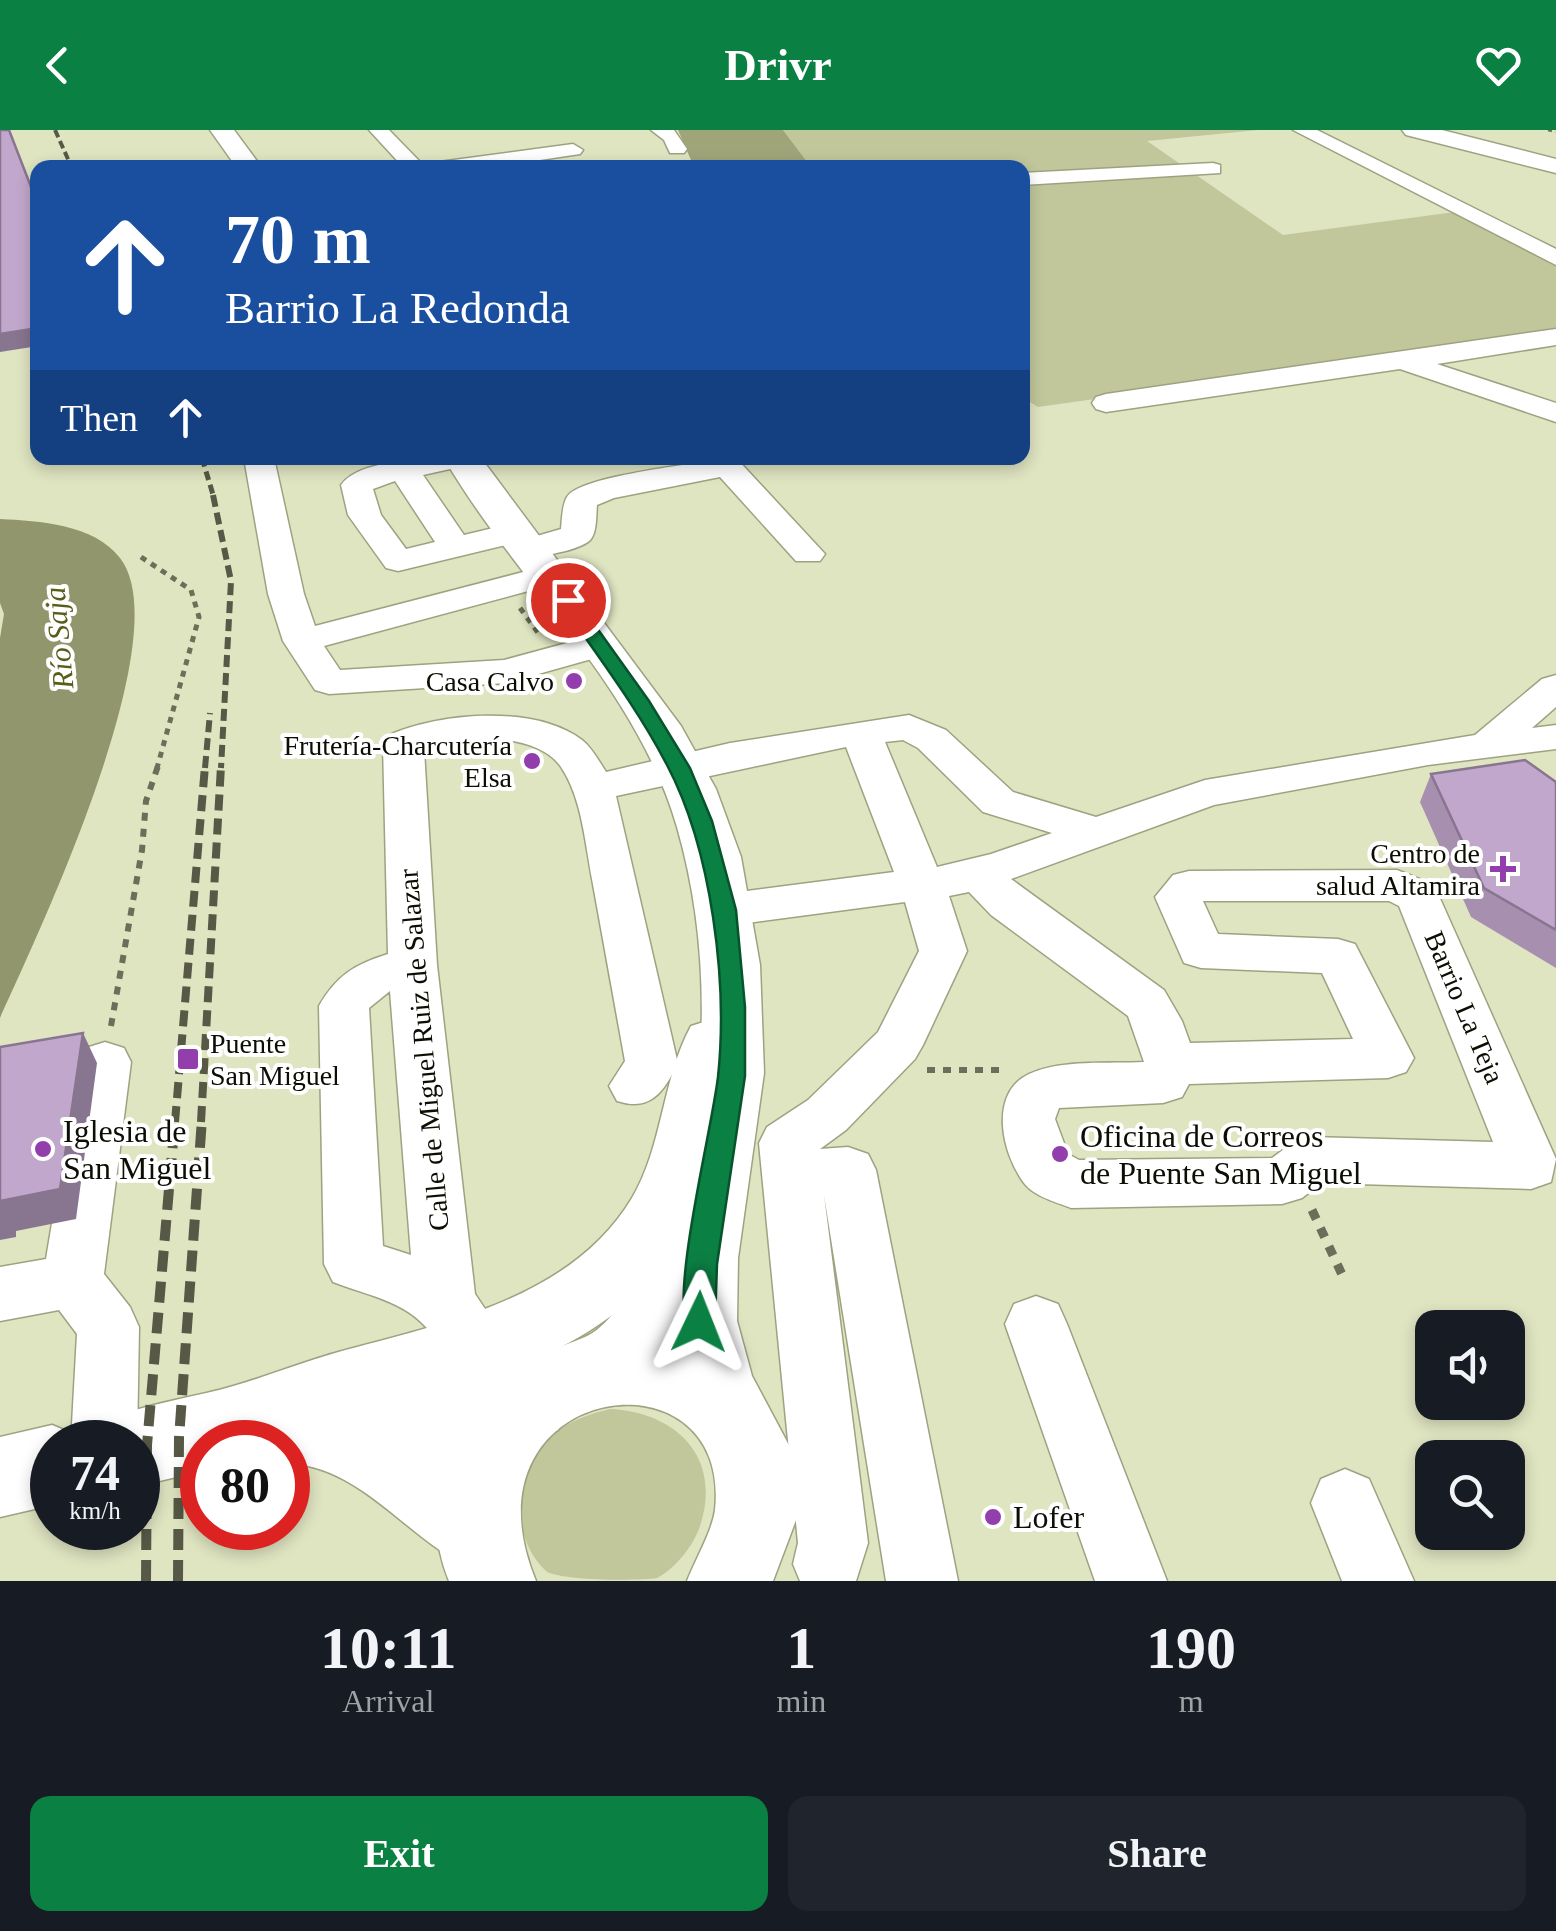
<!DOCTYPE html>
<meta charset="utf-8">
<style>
body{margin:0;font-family:Georgia,serif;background:#20242c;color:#f1f3f6;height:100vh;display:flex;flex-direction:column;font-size:38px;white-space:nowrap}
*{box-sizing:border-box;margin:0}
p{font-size:32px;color:#9ea1a6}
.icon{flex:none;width:55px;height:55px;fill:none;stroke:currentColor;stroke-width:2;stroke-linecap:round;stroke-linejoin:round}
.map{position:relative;height:1451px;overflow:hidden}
.drawer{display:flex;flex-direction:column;background:#171b24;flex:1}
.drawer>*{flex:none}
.top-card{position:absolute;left:30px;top:30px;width:1000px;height:305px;border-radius:20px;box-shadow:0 5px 15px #0003;background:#1a4fa0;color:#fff;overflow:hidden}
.controls{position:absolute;left:1415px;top:1180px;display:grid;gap:20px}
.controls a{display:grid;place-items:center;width:110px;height:110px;border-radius:20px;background:#171b24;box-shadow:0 5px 15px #0003;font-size:50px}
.speed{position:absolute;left:30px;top:1290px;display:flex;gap:20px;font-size:50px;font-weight:700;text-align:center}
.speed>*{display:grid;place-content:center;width:130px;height:130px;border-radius:50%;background:#171b24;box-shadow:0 5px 15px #0003;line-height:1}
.speed small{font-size:25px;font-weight:400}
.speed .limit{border:15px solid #d22;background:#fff;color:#111}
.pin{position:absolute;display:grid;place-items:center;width:85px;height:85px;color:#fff;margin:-42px;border:5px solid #fff;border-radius:50%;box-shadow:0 2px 10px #0007}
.me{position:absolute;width:110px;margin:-55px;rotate:2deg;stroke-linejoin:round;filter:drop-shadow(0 0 8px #0008)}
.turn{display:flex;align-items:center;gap:35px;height:210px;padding:0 30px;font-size:45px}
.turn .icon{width:130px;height:130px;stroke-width:2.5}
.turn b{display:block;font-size:70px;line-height:85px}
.then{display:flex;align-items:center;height:95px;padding:0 30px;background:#0003;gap:20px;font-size:38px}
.eta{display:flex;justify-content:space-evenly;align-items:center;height:170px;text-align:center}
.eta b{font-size:60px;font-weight:600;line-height:70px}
.cta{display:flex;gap:20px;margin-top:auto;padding:20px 30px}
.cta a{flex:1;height:115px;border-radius:20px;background:#0b8043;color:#fff;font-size:40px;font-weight:600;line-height:115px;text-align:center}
.cta a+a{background:#20242c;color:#f1f3f6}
header{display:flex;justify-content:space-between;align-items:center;height:130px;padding:0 30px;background:#0b8043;color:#fff;font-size:45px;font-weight:600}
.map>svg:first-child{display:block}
</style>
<header><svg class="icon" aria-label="back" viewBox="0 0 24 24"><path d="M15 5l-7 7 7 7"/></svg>Drivr<svg class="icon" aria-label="heart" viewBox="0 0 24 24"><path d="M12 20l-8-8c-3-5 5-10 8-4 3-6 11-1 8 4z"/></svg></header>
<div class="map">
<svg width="1556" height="1451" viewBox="0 0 1556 1451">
<rect width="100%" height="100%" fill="#dfe4c1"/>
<!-- green -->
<g fill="#c1c79b">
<path d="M783,0h475l-111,11 136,94 172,-23 101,49v73l-518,73 -15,-9 -1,-230 -211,-1z"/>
<path d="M610,1279c65,3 113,47 90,117 -6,19 -25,43 -43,52 -17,3 -98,3 -111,-7 -40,-38 -30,-103 8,-137 16,-14 36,-20 56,-25z"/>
</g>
<!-- forest -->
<path fill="#9fa479" d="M678,0h105l28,37h-117z"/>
<!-- water -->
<path fill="#92966c" d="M0,389c39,2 94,5 120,39 60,77 -82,376 -120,460v-380l4,-24 -4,-11z"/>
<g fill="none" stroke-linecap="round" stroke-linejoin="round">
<defs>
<path id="lane" d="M162,328h34c-7,7 -27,7 -34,0z"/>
<g id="street">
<path d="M369,0h20l37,38h-22z"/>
<path d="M651,0h23l13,19 -3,4h-14l-6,-13z"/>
<path d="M1293,0h24l239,119v16z"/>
<path d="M573,14l10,6 -3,4 -93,14h-58l10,-6z"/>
<path d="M1213,33l7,2v8l-198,12v-12z"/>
<path d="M1556,199v16l-119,19 119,39v19l-156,-53 -294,43 -10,-3 -4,-6 4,-6 10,-3z"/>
<path d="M244,328h30l30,136 11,32 235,-61 12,3 5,7 -5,7 -238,64 16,24 164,-10 96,-26 13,3 6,8 -6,8 -107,30 -177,11 -14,-4 -32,-49 -15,-47z"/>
<path d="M418,328h54l-4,7 -45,10 41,60 54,-13 12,3 5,7 -5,6 31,-9c1,-9 1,-24 6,-32 12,-20 114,-31 140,-36l-2,-3h31l89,96 -5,7h-24l-76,-84 -106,21 -17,7c-1,10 0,26 -6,34 -8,11 -60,21 -73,17l-5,-7 5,-7 -120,29 -12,-3 -38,-53 -7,-30c15,-21 54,-22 77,-27zM395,351l40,61 -29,7 -25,-34 -8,-26z"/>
<path d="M1556,545v32l-24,21 24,-3v24l-128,16 -214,40 -203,74 153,111 18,31 8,22 163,-4 -31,-66 -121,-5 -17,-5 -29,-66 18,-22 16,-4 208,-1 37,15 122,274 -5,23 -20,7 -210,-6 -19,15 -20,6 -211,4c-15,-6 -38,-12 -47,-25 -23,-31 -35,-90 5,-109 32,-15 80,-10 115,-12l-16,-46 -137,-101 -22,-23 -20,4 18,55 -44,94 -8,14 -69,71 -26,19 28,-2 20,7 8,16 82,411h-72l-62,-386 44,348 -12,38h-56l-7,-17 5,-21 -39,-400 8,-16 41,-27 70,-68 41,-81 -14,-49 -181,24 -17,-5 -6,-11 6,-11 17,-5 170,-22 -48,-125 -230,49 62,268c-15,28 -27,48 -61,37l-8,-15 16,-25c-11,-61 -22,-122 -33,-182 -7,-36 -10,-81 -31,-112 -24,-36 -102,-33 -137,-17l13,215 38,329 23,34 16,47 -9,21 -23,9 -23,-9c-6,-14 -8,-31 -16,-45 -26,-48 -62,-51 -110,-69l-9,-18 -5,-258c17,-30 36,-42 69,-52l-5,-210 6,-9c50,-22 145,-31 193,5 10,8 17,21 24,32l124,-29 179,-28 37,15 67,62 83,25 109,-37 270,-45 67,-56zM903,610l15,8 65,64 69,21 -61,21 -54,13 -52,-125zM1203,771h186l10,5 94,236 -182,-5 -20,7 -19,14 -193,2 -11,-6 -13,-35 4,-11 104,-5 19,-6 7,-13 199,-6 18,-6 8,-14 -59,-114 -17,-5 -120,-5zM390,861l21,264 -28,-9 -14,-238z"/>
<path d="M105,912l19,6 7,14 -27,212 26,33 9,20 -2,115h-66l6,-108 -18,-24 -59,11v-54l46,-8 33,-197 7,-14z"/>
<path d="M1036,1166l22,8 9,20 100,257h-72l-90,-257 9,-20z"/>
<path d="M1345,1339l24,10 45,102h-72l-31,-78 10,-24z"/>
</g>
<g id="primary">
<path d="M713,889l22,7 10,17c-38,167 -64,260 -235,327l20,-3 28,11 12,26 -12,26 -28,11 -79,13 56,45 12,30 -12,30 -30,12c-68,-28 -111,-103 -189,-108v-21h-86v29l-64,15v-44h-39l10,-23c36,-14 73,-20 110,-29 39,-10 77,-26 116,-37 105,-29 236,-53 297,-155 31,-52 30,-119 59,-172z"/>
<path d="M52,1295l29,12 2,5h-31v63l-52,12v-80z"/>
</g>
<g id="highway">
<path d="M210,0h24l28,38h-25z"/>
<path d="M1402,0h40l114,29v14l-150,-38z"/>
<path d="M444,328h37l200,268 35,63 25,68 19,108 4,108 -26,185 -1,63 15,55 41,77 6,59 -26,69h-86c8,-21 25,-49 28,-71 18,-168 -261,-128 -179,71h-87c-25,-61 -10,-117 26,-170 7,-10 13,-24 22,-31 26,-23 58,-30 88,-43 22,-9 42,-42 55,-62 11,-16 23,-34 31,-52 6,-15 8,-35 12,-51 26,-112 26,-234 -6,-345 -41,-142 -161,-245 -233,-369z"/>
</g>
</defs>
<!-- lane casing -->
<use href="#lane" stroke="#9ea281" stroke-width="3"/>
<!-- street casing -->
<use href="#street" stroke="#9ea281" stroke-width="3"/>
<!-- primary casing -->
<use href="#primary" stroke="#9ea281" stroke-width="3"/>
<!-- highway casing -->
<use href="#highway" stroke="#9ea281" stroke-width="3"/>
<!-- path-far3 -->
<path stroke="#6c6e59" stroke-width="2.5" stroke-dasharray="4 4" stroke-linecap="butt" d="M1548,0l8,2"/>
<!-- path-far2 -->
<g stroke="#6c6e59" stroke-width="5" stroke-dasharray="6 6" stroke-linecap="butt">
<path d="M141,427l50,33 8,27 -42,151"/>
<path d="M520,478l19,26"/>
</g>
<!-- path-far1 -->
<g stroke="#6c6e59" stroke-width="6" stroke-dasharray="8 8" stroke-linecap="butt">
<path d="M111,896l31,-176 4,-49 12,-35"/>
<path d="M927,940h77"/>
</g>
<!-- path -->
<path stroke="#6c6e59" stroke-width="9" stroke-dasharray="10 10" stroke-linecap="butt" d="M1312,1080l33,71"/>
<!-- lane -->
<use href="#lane" fill="#fff" fill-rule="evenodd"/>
<!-- street -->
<use href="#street" fill="#fff" fill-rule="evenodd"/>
<!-- primary -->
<use href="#primary" fill="#fff" fill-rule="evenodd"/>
<!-- highway -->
<use href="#highway" fill="#fff" fill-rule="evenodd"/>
<!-- rail-far4 -->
<path stroke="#575946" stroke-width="4" stroke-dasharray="8 4" stroke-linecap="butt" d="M55,0l17,38"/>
<!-- rail-far3 -->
<path stroke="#575946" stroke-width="5" stroke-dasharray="9 5" stroke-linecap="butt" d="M202,328l12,40"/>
<!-- rail-far2 -->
<g stroke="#575946" stroke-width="6" stroke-dasharray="12 6" stroke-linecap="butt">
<path d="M213,365l18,86 -10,187"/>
<path d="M205,638l5,-55"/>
</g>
<!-- rail-far1 -->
<g stroke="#575946" stroke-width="8" stroke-dasharray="16 8" stroke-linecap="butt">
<path d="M175,992l30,-356"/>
<path d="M201,992l20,-356"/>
</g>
<!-- rail -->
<g stroke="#575946" stroke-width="10" stroke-dasharray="21 10" stroke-linecap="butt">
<path d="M146,1451l1,-136 28,-326"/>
<path d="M178,1451l1,-143 23,-319"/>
</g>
</g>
<!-- wall -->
<path fill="#a790af" d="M1431,644l125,8v186l-85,-51 -51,-115z"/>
<!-- shaded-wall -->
<g fill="#88758f">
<path d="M38,198v18l-38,6v-18z"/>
<path d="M83,903l14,30 -21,156 -60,12v6l-16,3v-39z"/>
</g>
<!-- building -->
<g fill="#c2a7cc" stroke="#88758f" stroke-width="2.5">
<path d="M0,0h9l29,75v78h-4l4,14v31l-38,6z"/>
<path d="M1525,630l31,22v148l-72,-42 -53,-114z"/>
<path d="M83,903l-23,156 -60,12v-154z"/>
</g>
<!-- route -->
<path fill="#0b8043" stroke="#07532c" stroke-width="2.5" d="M568,465l6,1 75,105 41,67 22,53 24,89 9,97v69l-28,188 -2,58 -5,10 -11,5 -11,-5c-18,-40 24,-202 30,-255 10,-94 -6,-227 -51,-312 -30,-58 -71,-111 -108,-165z"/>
<!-- markers -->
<g fill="#923eac" stroke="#fff" stroke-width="4">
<circle cx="574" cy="551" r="10"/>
<circle cx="532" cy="631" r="10"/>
<path d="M1498 724h10v10h10v10h-10v10h-10v-10h-10v-10h10z"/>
<rect x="176" y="917" width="24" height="24" rx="5"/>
<circle cx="43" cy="1019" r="10"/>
<circle cx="1060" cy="1024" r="10"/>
<circle cx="993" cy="1387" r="10"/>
</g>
<g text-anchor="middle" stroke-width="8" stroke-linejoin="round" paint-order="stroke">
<!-- poi labels -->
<g font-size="28" fill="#0c0d03" stroke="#fff" text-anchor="end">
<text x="554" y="561">Casa Calvo</text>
<text x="512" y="625">Frutería-Charcutería<tspan x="512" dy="32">Elsa</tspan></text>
<text x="1480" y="733">Centro de<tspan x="1480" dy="32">salud Altamira</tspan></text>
<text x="210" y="923" text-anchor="start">Puente<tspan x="210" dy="32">San Miguel</tspan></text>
</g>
<!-- street labels -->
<g font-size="28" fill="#0c0d03" stroke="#fff">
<text transform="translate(1465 877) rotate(67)" y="10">Barrio La Teja</text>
<text transform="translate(423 920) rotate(-95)" y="10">Calle de Miguel Ruiz de Salazar</text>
</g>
<!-- water labels -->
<g font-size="30" font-style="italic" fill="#585d18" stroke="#fff">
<text transform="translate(59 508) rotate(-95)" y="10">Río Saja</text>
</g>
<!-- near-poi labels -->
<g font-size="32" fill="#0c0d03" stroke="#fff" text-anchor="start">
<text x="63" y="1012">Iglesia de<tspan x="63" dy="37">San Miguel</tspan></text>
<text x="1080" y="1017">Oficina de Correos<tspan x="1080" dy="37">de Puente San Miguel</tspan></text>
<text x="1013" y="1398">Lofer</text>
</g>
</g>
</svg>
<div class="controls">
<a><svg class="icon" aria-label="sound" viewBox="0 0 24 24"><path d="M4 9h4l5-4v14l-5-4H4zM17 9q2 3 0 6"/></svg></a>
<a><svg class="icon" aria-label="search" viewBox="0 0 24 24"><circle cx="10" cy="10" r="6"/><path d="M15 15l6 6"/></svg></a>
</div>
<div class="speed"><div>74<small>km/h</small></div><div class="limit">80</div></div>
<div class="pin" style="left:568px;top:470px;background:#d93025"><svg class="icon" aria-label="arrive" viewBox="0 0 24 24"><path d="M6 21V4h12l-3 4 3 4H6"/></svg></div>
<svg class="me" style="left:699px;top:1192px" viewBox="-20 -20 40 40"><path d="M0-17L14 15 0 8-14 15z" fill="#0b8043" stroke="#fff" stroke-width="4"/></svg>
<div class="top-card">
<div class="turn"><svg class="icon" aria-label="ahead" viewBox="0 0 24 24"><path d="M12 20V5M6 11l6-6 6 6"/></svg><div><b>70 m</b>Barrio La Redonda</div></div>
<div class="then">Then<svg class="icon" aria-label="ahead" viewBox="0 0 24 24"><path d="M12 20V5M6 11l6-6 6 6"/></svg></div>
</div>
</div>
<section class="drawer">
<div class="eta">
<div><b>10:11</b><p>Arrival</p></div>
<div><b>1</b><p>min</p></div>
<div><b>190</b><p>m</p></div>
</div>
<div class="cta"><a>Exit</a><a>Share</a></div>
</section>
